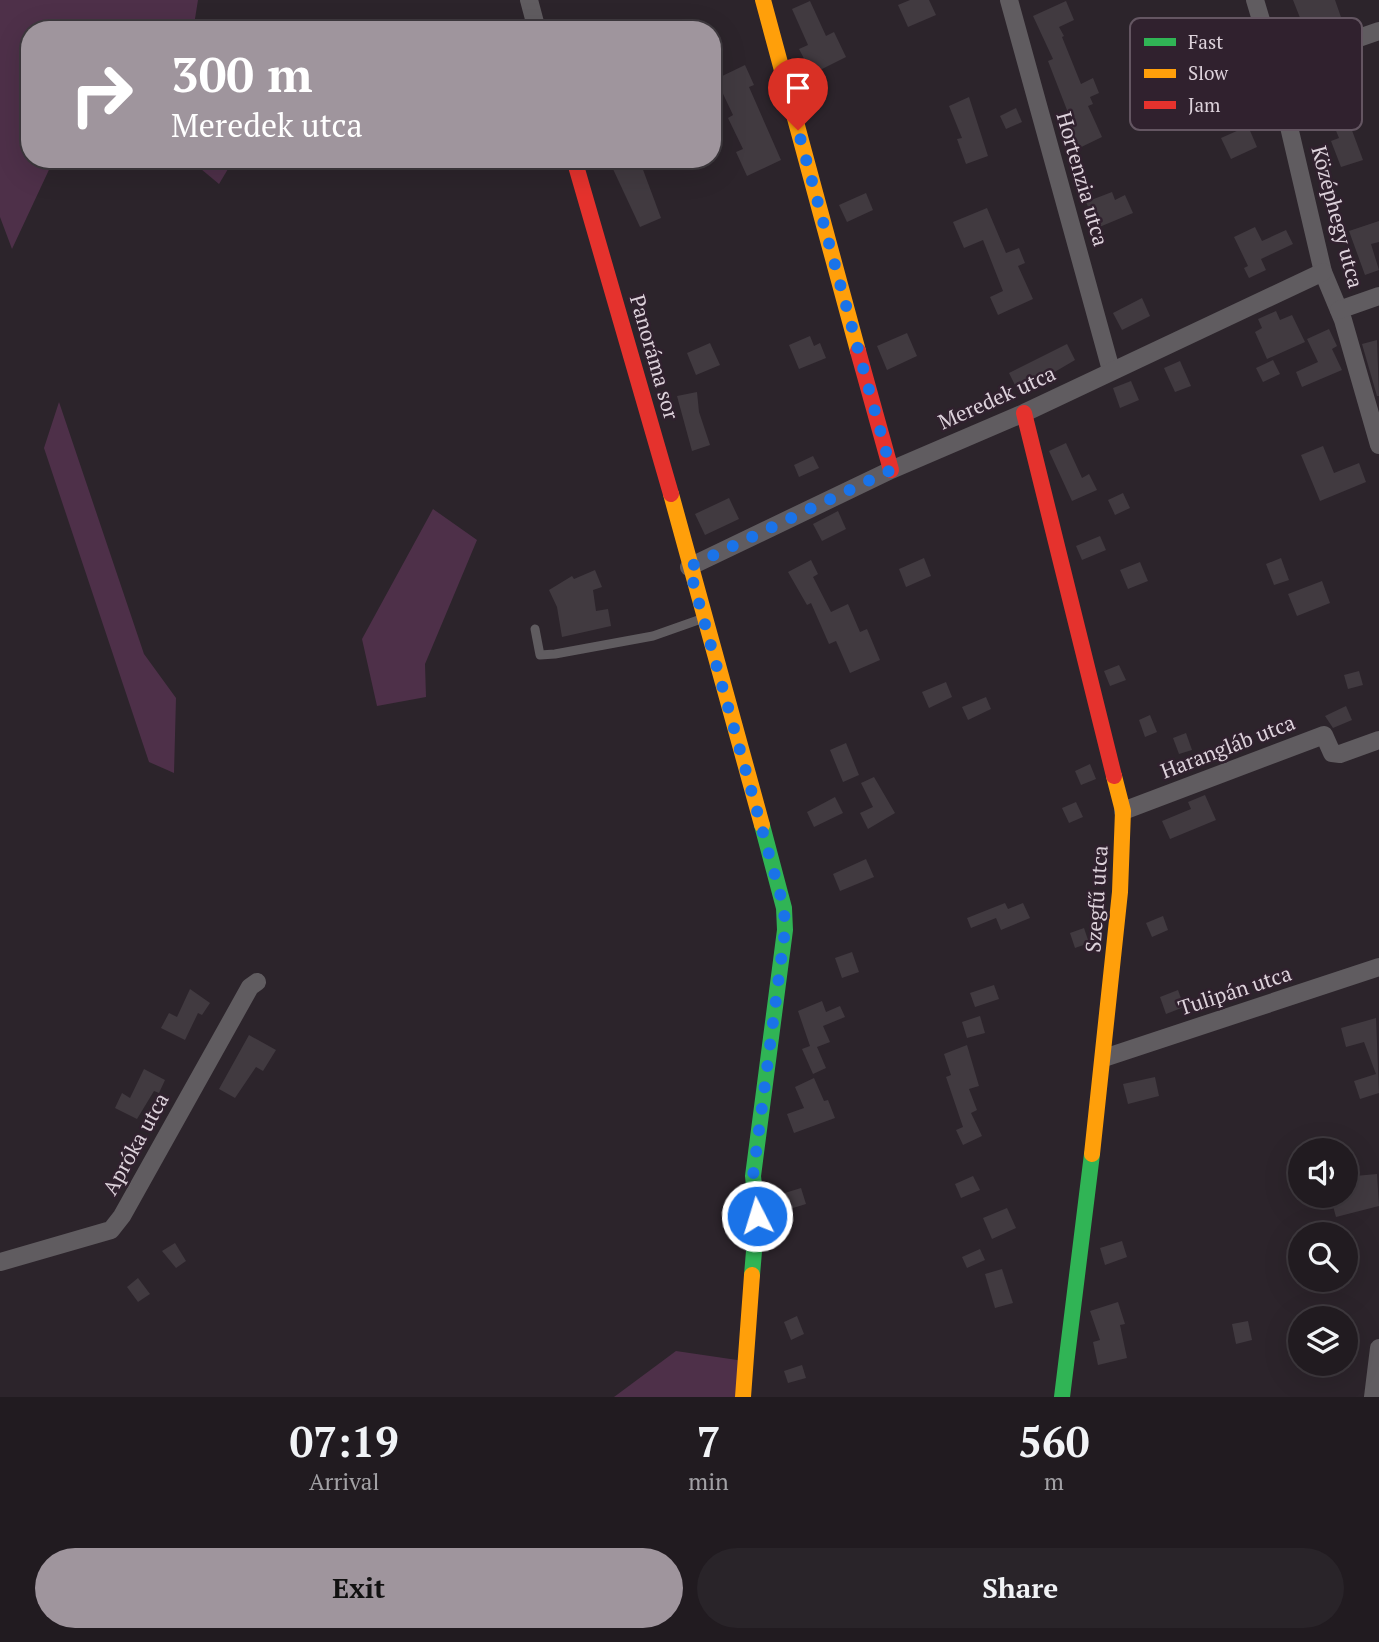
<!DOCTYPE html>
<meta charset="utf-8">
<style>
body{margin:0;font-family:"PT Serif",serif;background:#292429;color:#f1f3f6;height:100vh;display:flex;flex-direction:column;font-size:26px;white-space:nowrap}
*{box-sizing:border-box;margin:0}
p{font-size:23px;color:#a2a1a5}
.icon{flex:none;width:38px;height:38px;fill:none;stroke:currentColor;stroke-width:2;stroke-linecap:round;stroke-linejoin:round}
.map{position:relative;height:1397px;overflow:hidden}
.panel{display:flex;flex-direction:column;background:#211b20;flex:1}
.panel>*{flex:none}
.guide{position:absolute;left:21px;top:21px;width:700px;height:147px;border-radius:28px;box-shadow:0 7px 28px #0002,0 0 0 2px #3e393e;background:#9f959d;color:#fff;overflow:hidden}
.tools{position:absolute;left:1288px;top:1138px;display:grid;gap:14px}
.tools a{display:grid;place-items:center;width:70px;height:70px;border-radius:50%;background:#211b20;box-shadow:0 7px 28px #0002,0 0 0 2px #3e393e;font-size:35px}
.pin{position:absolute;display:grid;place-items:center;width:60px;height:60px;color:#fff;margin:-72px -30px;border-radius:50% 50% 50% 0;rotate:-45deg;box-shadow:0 0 7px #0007}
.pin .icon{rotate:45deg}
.me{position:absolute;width:77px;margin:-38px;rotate:355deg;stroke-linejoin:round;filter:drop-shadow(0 0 5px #0008)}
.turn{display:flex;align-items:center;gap:24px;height:147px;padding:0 35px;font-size:32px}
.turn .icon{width:91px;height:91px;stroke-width:2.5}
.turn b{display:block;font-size:49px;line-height:60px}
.eta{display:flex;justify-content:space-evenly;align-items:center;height:119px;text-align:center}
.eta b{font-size:42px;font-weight:700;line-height:49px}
.action{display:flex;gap:14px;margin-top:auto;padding:14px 35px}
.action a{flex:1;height:80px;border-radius:42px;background:#9f959d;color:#111;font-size:28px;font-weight:700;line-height:80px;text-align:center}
.action a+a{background:#292429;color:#f1f3f6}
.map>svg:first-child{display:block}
</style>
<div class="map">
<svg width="1379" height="1397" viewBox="0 0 1379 1397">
<rect width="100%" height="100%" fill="#2c242b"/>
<!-- green -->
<g fill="#4e3049">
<path d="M0,0h198l-4,25 5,5h-169v129h24l-42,90 -12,-32z"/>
<path d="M189,159h45l-15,25z"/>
<path d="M59,402l85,252 32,44 -2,75 -25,-11 -105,-314z"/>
<path d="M433,509l44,31 -52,124 1,33 -49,9 -15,-67z"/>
<path d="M676,1351l68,10 -1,36h-129z"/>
</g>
<!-- building -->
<g fill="#413a40">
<path d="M910,0h19l7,15 -28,12 -10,-22z"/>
<path d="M1293,0h42l7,20 -36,13z"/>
<path d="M810,1l16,35 8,-4 12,25 -34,17 -13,-25 9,-4 -16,-36z"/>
<path d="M1066,1l8,19 -15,7 5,9 -2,1 19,47 12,-6 6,15 -9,4 3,7 -5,2 14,31 -29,14 -11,-24 10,-4 -24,-62 5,-2 -20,-43z"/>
<path d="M745,65l9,20 -5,2 32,73 -34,16 -11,-24 7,-3 -15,-31 5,-3 -17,-36z"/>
<path d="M1332,71l13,31 8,-1 8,20 -11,4 13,35 -22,7 -10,-26 8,-3 -11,-27 -21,7 -4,-11 19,-7 -8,-21z"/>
<path d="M969,97l19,59 -22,8 -9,-25 5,-1 -13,-32z"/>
<path d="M1016,108l6,14 -16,7 -6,-13z"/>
<path d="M1248,126l9,21 -26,12 -10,-21z"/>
<path d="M639,159l22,59 -21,9 -27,-58z"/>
<path d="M1112,192l3,8 10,-5 8,18 -36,15 -11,-26z"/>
<path d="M866,193l7,17 -26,12 -8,-17z"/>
<path d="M987,208l19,45 13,-5 6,15 -7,3 15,33 -35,16 -8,-18 13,-6 -20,-51 -19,8 -11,-26z"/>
<path d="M1379,221v21l-8,2 8,26 -14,5 -16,-44z"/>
<path d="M1255,227l7,14 24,-11 7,14 -32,15 5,11 -17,8 -5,-10 4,-2 -14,-29z"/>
<path d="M1142,298l8,18 -28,14 -9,-17z"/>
<path d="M1276,311l4,9 12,-5 13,27 -38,17 -12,-27 7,-4 -4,-9z"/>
<path d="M1329,329l8,17 -5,3 10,21 -40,17 -6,-15 22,-10 -11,-23z"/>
<path d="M907,333l10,23 -30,14 -10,-24z"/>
<path d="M810,336l4,10 6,-3 6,15 -27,11 -10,-24z"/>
<path d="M1377,340l2,56h-2l-15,-52z"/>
<path d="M710,343l10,22 -24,10 -9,-22z"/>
<path d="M1067,344l8,16 -56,33 -10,-20z"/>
<path d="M1273,360l7,14 -17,8 -7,-14z"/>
<path d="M1180,361l11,25 -16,6 -11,-24z"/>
<path d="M1131,381l8,19 -19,8 -7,-20z"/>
<path d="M697,392l2,20 11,33 -18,6 -15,-55z"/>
<path d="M1066,443l16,35 7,-4 8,16 -25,11 -23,-50z"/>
<path d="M1323,446l11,27 25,-10 7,19 -46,19 -19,-46z"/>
<path d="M813,456l6,12 -20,9 -5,-12z"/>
<path d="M1123,493l7,15 -15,7 -7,-15z"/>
<path d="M729,498l10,21 -34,16 -10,-21z"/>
<path d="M838,511l8,18 -24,12 -9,-17z"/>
<path d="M1100,536l6,14 -24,10 -6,-14z"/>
<path d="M924,558l7,18 -25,11 -7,-18z"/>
<path d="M1281,558l8,22 -15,5 -8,-21z"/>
<path d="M811,560l7,14 -5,3 18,35 17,-8 12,28 7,-3 13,31 -30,13 -14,-32 -7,3 -18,-41 -4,2 -19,-33z"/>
<path d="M1140,562l8,19 -20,8 -8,-19z"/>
<path d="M595,570l7,17 -9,3 3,21 12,-2 3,17 -49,11 -5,-30 -8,-17 23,-14 2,3z"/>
<path d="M1322,581l8,22 -33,13 -9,-22z"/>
<path d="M1119,665l7,15 -16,6 -6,-15z"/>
<path d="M1359,671l4,14 -15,4 -4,-14z"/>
<path d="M946,682l6,15 -23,11 -7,-16z"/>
<path d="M986,697l5,12 -23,11 -6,-13z"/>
<path d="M1346,706l6,14 -19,8 -8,-12z"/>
<path d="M1150,715l7,17 -12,5 -6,-17z"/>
<path d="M1186,733l6,17 -13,4 -6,-16z"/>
<path d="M846,743l13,32 -16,7 -13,-32z"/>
<path d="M1090,764l6,15 -15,6 -6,-14z"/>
<path d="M874,777l21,36 -27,16 -8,-16 13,-6 -12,-24z"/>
<path d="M1205,795l11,25 -46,19 -8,-18 29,-12 -3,-7z"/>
<path d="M835,797l8,16 -29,14 -7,-15z"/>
<path d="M1076,802l7,15 -14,6 -7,-15z"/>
<path d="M866,859l8,18 -34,14 -7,-17z"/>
<path d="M1005,903l3,6 15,-6 7,15 -29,12 -5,-12 -25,10 -4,-10z"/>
<path d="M1163,916l5,14 -16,7 -6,-14z"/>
<path d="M1084,928l5,15 -14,5 -5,-15z"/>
<path d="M852,952l7,20 -17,6 -7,-20z"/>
<path d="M994,985l5,14 -24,8 -5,-14z"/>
<path d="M190,989l20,14 -8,12 -4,-2 -13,27 -24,-12 8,-15 8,4z"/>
<path d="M1178,990l6,17 -18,7 -6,-17z"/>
<path d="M822,1001l4,11 14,-6 5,11 -22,9 7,16 -13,5 9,21 -13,6 -11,-25 8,-3 -12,-35z"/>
<path d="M980,1016l5,17 -18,5 -5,-16z"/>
<path d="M1376,1018l3,75 -19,6 -6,-18 22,-7 -12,-32 -18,5 -5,-19z"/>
<path d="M249,1035l27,15 -13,21 -7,-4 -21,31 -16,-9z"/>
<path d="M967,1045l12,41 -10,3 8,21 -6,3 11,23 -19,9 -7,-15 7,-3 -17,-50 5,-2 -7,-21z"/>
<path d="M144,1069l21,11 -6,13 -5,-2 -17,28 -22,-11 7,-15 8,5z"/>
<path d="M1155,1077l4,19 -31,8 -5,-20z"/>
<path d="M814,1078l10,23 4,-1 7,18 -41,15 -7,-19 17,-6 -9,-21z"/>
<path d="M1377,1174l2,32 -43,11 -6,-22h16v-4l10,-3 -1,-12z"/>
<path d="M973,1176l7,14 -19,8 -6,-14z"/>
<path d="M801,1188l5,16 -26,8 -5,-16z"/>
<path d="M1007,1208l9,20 -24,11 -9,-21z"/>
<path d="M1122,1241l5,16 -22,8 -5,-17z"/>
<path d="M175,1243l11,18 -10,7 -14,-17z"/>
<path d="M980,1249l5,11 -18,8 -5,-11z"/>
<path d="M1002,1269l11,34 -18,5 -10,-34z"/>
<path d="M138,1278l12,16 -12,8 -11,-15z"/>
<path d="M1118,1302l7,22 -5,1 7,33 -29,7 -5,-23 7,-2 -10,-29z"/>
<path d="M797,1316l7,18 -13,6 -7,-18z"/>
<path d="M1248,1321l4,19 -16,4 -4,-20z"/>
<path d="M802,1365l4,13 -18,5 -4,-12z"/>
</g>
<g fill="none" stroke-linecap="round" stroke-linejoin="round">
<!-- lane -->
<path stroke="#605c60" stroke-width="9" d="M535,629l5,26 15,-1 98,-18 51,-18"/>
<!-- street -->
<g stroke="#605c60" stroke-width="18">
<path d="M529,0l8,30"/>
<path d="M1009,0l102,370"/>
<path d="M1255,0l20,67 48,205 20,48 36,125"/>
<path d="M1275,67l104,-36"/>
<path d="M1339,310l40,-14"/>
<path d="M689,567l202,-97 133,-57 299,-141"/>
<path d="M1123,811l201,-76 8,18 8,1 39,-14"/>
<path d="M1104,1058l275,-91"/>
<path d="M0,1262l111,-32 11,-14 128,-229 7,-5"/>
<path d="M1373,1397l6,-49"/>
</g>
<!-- fast -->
<g stroke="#30b455" stroke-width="16">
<path d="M752,1275l5,-59 -4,-40 32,-246 -1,-22 -22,-83"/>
<path d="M1062,1397l30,-243"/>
</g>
<!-- slow -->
<g stroke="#ff9f0a" stroke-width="16">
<path d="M763,0l95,351"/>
<path d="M671,494l91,331"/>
<path d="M1092,1154l28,-262 3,-81 -9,-35"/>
<path d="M743,1397l9,-122"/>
</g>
<!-- jam -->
<g stroke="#e5322d" stroke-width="16">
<path d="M574,159l97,335"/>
<path d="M858,351l33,119"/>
<path d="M1024,413l90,363"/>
</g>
</g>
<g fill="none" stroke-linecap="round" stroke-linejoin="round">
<!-- route -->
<path stroke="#1a73e8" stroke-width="12" stroke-dasharray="0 21.6" d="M757,1216l-4,-40 32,-246 -1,-22 -95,-341 202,-97 -93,-340"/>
</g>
<g text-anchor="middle" stroke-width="5" stroke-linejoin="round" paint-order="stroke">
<!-- street labels -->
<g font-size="21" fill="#ddd2db" stroke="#30212e">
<text transform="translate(1082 179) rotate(74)" y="7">Hortenzia utca</text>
<text transform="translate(1337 217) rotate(75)" y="7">Középhegy utca</text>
<text transform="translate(654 357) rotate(74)" y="7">Panoráma sor</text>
<text transform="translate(997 398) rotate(-24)" y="7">Meredek utca</text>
<text transform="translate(1228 747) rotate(-21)" y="7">Harangláb utca</text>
<text transform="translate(1097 899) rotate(-86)" y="7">Szegfű utca</text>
<text transform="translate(1235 991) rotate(-18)" y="7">Tulipán utca</text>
<text transform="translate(136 1144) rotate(-61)" y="7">Apróka utca</text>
</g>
</g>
<!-- legend -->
<rect x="1130" y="18" width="232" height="112" rx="10" fill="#30212e" stroke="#645662" stroke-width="2"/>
<rect x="1144" y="38" width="32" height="8" fill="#30b455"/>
<rect x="1144" y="69" width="32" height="9" fill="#ff9f0a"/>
<rect x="1144" y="101" width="32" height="8" fill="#e5322d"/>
<g font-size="19" fill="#ddd2db">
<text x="1188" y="49">Fast</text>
<text x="1188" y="80">Slow</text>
<text x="1188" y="112">Jam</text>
</g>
</svg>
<div class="tools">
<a><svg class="icon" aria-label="sound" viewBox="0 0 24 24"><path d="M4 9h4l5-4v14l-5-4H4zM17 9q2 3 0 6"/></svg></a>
<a><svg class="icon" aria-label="search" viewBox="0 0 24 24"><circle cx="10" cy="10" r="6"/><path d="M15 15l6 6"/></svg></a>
<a><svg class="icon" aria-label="layers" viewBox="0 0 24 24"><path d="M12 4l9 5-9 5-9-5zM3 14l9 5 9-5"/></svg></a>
</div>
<div class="pin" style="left:798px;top:130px;background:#d93025"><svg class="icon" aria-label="arrive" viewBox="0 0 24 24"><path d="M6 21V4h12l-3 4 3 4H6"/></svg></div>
<svg class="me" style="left:757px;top:1216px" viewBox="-20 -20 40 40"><circle r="17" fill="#1a73e8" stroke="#fff" stroke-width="3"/><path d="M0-11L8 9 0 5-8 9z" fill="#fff"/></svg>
<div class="guide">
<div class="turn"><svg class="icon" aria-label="right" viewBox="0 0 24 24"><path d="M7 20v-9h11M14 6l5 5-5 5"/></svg><div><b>300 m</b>Meredek utca</div></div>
</div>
</div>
<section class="panel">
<div class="eta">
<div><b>07:19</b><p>Arrival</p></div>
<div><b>7</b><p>min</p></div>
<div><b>560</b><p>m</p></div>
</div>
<div class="action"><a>Exit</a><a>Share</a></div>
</section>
